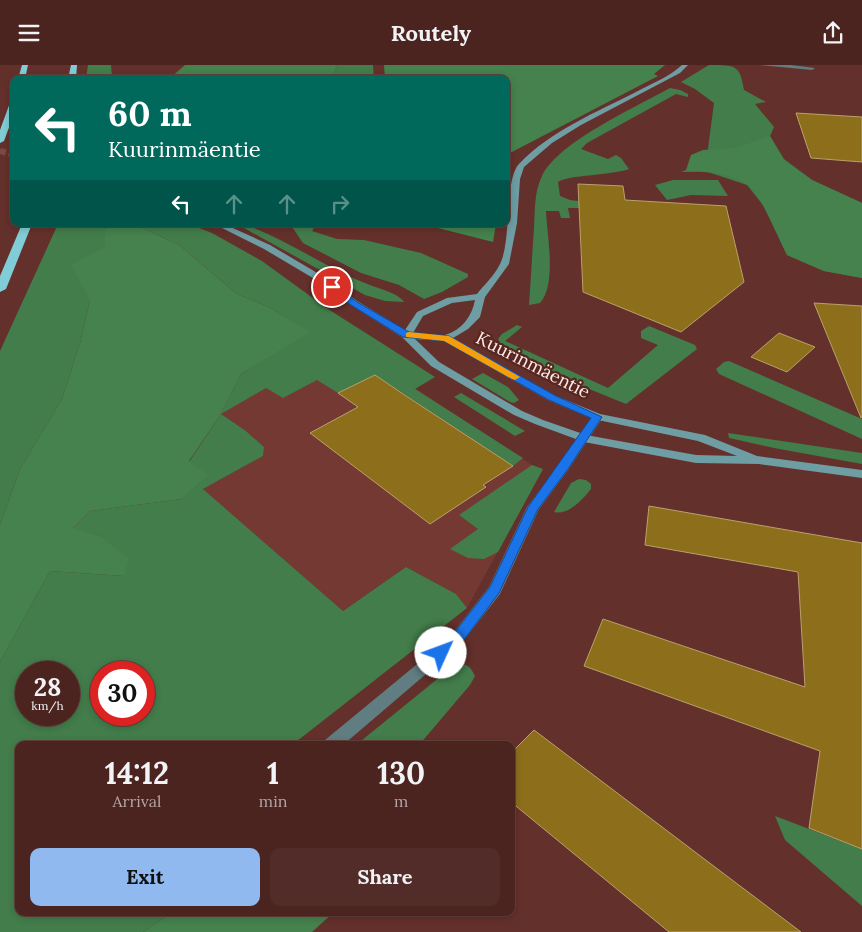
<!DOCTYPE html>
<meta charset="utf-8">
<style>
body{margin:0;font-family:Lora,serif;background:#522c29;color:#f1f3f6;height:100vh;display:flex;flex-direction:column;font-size:19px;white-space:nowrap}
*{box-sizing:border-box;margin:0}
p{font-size:16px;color:#b2a4a5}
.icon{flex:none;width:28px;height:28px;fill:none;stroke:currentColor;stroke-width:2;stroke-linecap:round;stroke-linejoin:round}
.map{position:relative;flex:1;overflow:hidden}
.details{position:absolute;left:15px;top:676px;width:500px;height:175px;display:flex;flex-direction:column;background:#4b2420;border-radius:10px;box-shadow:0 2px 8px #0003,0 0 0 1px #62413e}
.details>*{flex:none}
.top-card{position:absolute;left:10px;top:10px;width:500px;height:152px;border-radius:10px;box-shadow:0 2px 8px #0003,0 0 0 1px #62413e;background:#00695c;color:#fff;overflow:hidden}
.speed{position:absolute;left:15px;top:596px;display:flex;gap:10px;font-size:25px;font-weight:700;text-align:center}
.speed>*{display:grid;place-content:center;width:65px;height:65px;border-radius:50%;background:#4b2420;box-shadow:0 2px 8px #0003,0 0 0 1px #62413e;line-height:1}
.speed small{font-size:12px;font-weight:400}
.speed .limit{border:8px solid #d22;background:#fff;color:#111}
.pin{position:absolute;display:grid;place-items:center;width:42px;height:42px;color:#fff;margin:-21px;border:2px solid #fff;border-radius:50%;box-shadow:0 1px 5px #0007}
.me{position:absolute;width:55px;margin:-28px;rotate:47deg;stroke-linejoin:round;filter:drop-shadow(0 0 4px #0008)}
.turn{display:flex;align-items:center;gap:18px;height:105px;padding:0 15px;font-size:22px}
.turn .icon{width:65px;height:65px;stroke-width:2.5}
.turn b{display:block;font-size:35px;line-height:42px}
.lanes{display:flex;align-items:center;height:48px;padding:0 15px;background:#0003;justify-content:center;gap:25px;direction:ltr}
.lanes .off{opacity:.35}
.eta{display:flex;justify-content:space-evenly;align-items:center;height:85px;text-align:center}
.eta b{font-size:30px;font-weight:700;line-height:35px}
.action{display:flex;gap:10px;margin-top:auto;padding:10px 15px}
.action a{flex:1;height:58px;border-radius:10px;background:#90b9f0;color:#111;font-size:20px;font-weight:700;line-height:58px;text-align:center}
.action a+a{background:#522c29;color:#f1f3f6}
header{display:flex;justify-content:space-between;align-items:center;height:65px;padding:0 15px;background:#4b2420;font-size:22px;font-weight:700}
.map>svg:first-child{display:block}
</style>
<header><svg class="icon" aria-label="menu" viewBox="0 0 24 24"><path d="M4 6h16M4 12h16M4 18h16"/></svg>Routely<svg class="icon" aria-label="share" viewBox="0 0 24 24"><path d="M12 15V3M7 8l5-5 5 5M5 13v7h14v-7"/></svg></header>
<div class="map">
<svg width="862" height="867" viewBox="0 0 862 867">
<rect width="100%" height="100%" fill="#64302b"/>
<!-- built -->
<path fill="#743933" d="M311,267l104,56 117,77 11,4 -76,139 -11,-14 -50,-27 -63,44 -140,-122 60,-33 1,-9 -18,-16 -25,-17z"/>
<!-- green -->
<g fill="#437d4b" fill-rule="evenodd">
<path d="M88,0h23l1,11 -26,3z"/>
<path d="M337,0h36l1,14h-42z"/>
<path d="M709,0c27,0 31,0 35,25l22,12 -11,2 19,23 -4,9 14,23 28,21 50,23v75l-38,-7 -37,-16 -24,-50 -16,-20 -42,-14 9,-68 -19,-14 -14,-7z"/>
<path d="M670,23l10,2 8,4v3l-12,-3 -89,49 -6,6 27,10 8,-4 5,3 8,11c-15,6 -62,6 -71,13l2,14 10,4 15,2 1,6h-18l2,10h-9l-2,-7h-13c1,24 11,73 -6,92l-11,2c2,-26 3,-51 5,-77 1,-17 0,-36 8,-52 16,-34 94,-69 128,-88z"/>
<path d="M673,115h45l10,16 -37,-1 -24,5 -12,-15z"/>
<path d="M58,159h55l-8,5v18l-15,53 -10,43 -18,56 -42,70 -20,56v-174z"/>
<path d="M134,159h55l23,9 50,28 66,48 107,68 -20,12 108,69 -10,8 -138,-91 -37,18 -21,-13 -34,18 -17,-10 -45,26 25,17 18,16 -1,9 -60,33 140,122 63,-44 50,27 11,14 -175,137h-273v168h152l-28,19h-143v-270l50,-91 74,5 -24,-40 -28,-7 18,-18 92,-12 25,-24 -18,-13 32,-48 20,-40 69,-42 -41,-25 -32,-13 -58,-49zM26,608h43v42h-43zM101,608h43v42h-43z"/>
<path d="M290,159h26l-4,7 25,8 27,1 57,13 47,21v3l-26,15 -18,7 -25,-14 -38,-12 -58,-30z"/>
<path d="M249,161c42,16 79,43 121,59 10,4 28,8 34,17l-19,-1 -20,-6 -121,-67z"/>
<path d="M517,260l5,2 -17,14 103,47 50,-43 -17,-7v-7l8,-5 46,19 2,4 -71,55 -49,-20 -76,-40 -3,-5 4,-5z"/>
<path d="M729,296l133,58v20l-143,-65 -3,-5 8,-7z"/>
<path d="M483,308l25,14 11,13 -5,3 -4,-1 -38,-23z"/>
<path d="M461,328l64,38 -10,5 -61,-39z"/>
<path d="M728,368l134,20v11l-88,-16 -45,-10z"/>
<path d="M532,400l11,4 -45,83 -14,7 -16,-1 -18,-9 28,-20 -19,-14z"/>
<path d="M579,414l7,1 5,4v5c-8,10 -23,27 -37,23l17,-29z"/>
<path d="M457,598c10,0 14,5 18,13l-5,9 -51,60h-63z"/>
<path d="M775,751l87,33v57l-77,-66z"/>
</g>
<!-- forest -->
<g fill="#45824d">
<path d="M185,0h152l-5,14h-163z"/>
<path d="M384,0h281l-11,9 4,2 -148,77 -4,7v-81h-121z"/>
<path d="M770,71l14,24 28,20 50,23v75l-38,-7 -37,-16c-9,-18 -25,-60 -41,-71 -19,-12 -43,-13 -65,-12l5,-2 5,-15 12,-5 33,-2z"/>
<path d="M113,159h21l45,21 58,49 32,13 42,25 -70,42 -20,40 -32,47 19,14 -26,24 -92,12 -17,17 27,8 29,23 -5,17 -74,-5 -50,91v-137l20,-56 42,-70 18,-56 10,-43 -19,-35 34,-18v-18z"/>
<path d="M422,159h74l-3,18z"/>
<path d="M171,848h162l-21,19h-169z"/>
</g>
<!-- building -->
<g fill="#8c6e1b" stroke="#b9a26c">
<path d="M796,48l66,4v45l-51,-4z"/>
<path d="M578,119l45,2 2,14 101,6 18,76 -63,50 -98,-40z"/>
<path d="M814,238l48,3v111l-1,1z"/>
<path d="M779,268l36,14 -28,25 -36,-15z"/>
<path d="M375,310l28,19 110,72 -30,19 3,2 -56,37 -120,-91 48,-26 -20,-14z"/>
<path d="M649,441l213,37v306l-53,-21 11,-77 -236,-85 19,-47 202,68 -7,-115 -153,-27z"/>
<path d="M534,665l173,131 94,71h-132l-158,-130v-49z"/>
</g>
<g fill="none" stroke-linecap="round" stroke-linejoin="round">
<!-- secondary-tunnel -->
<path stroke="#7b4c47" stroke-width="6" stroke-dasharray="6 3" stroke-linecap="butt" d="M0,86l14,4"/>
<!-- street -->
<g fill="#607d81" fill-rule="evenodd">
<path d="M760,0h31l24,3 -3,2z"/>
<path d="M597,349l6,3 -35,53 -29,39 -39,85 -40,51 -117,100h-20l2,-5 125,-103 39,-50 38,-80 33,-43 33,-49z"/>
</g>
<!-- secondary -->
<path fill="#6e9da4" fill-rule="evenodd" d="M682,0h6l-8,8 -99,52 -29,18 -28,24 -4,12 -3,44 -8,41 -24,33 -5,20 -12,12 -15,9 103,58 44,18 105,21 52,21 105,14v8l-103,-14 -63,-1 -112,-21 -49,-18 -21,-9 -83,-49 -29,-29 -51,-32 -33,-24 -54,-32 -50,-25h10l46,21 54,32 33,24 48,29 12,-18 30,-14 30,-4c7,-9 18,-19 23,-30 12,-24 4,-84 19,-100 31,-33 78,-52 117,-72 15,-8 33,-15 46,-27zM475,235c-3,16 -13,30 -30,35 -9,2 -23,-2 -32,-2l10,-17 29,-13zM415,274l29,2 104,59 45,19 105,22 39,15 -41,-1 -110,-20 -43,-15 -21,-9 -83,-49z"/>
<!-- highway -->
<g fill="#81cdd7" fill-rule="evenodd">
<path d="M22,0h6l-3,14h-7z"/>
<path d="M71,0h6l-1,14h-8z"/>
<path d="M11,35h3v14l-10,27 -4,2v-13z"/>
<path d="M22,159h10l-26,65 -6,3v-16z"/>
</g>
</g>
<!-- route -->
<path fill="#1a73e8" stroke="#114b97" d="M329,221h6l22,16 52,30 40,4 107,60 46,21 -34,52 -30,40 -39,84 -39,52 -19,13 -4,-1 -2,-4 16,-16 39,-50 38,-80 63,-89 -42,-18 -105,-59 -41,-4 -52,-32 -22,-16z"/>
<!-- slow -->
<path fill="#f59e0b" d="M409,267l40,4 71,41 -5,3 -3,-1 -68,-38 -38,-4v-4z"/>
<g text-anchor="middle" stroke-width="4.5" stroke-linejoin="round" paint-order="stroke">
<!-- street labels -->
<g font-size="18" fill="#fee9e6" stroke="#582621">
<text transform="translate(533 300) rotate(27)" y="6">Kuurinmäentie</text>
</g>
</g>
</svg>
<div class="speed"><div>28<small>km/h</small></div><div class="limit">30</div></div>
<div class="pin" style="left:332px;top:222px;background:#d93025"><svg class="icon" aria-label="arrive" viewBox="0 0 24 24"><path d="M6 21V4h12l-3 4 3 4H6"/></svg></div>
<svg class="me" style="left:441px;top:588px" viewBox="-20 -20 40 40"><circle r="19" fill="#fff"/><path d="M0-13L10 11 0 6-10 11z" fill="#1a73e8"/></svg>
<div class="top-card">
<div class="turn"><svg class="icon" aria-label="left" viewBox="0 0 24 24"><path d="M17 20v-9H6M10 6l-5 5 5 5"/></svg><div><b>60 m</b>Kuurinmäentie</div></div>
<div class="lanes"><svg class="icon" aria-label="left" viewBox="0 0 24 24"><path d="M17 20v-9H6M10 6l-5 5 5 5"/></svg><svg class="icon off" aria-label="ahead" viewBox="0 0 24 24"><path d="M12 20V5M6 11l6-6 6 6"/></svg><svg class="icon off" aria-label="ahead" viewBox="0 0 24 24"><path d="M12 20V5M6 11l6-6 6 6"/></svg><svg class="icon off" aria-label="right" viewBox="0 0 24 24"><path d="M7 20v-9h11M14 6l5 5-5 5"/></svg></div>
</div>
<section class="details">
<div class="eta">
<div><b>14:12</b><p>Arrival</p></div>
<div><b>1</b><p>min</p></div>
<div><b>130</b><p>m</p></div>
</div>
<div class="action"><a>Exit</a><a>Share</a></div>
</section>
</div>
